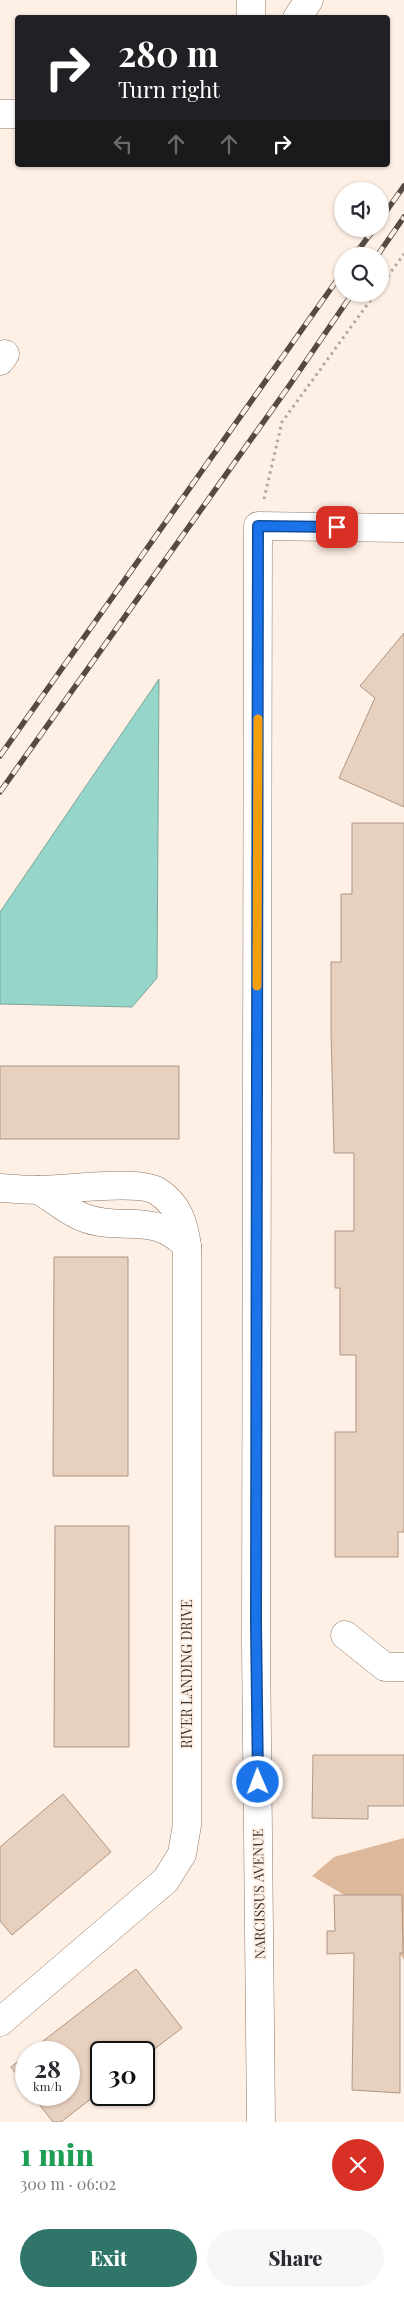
<!DOCTYPE html>
<meta charset="utf-8">
<style>
body{margin:0;font-family:"Playfair Display",serif;background:#f7f7f7;color:#2b2b33;height:100vh;display:flex;flex-direction:column;font-size:19px;white-space:nowrap}
*{box-sizing:border-box;margin:0}
p{font-size:16px;color:#7c7c81}
.icon{flex:none;width:28px;height:28px;fill:none;stroke:currentColor;stroke-width:2;stroke-linecap:round;stroke-linejoin:round}
.map{position:relative;height:2122px;overflow:hidden}
.sheet{display:flex;flex-direction:column;background:#fff;flex:1}
.sheet>*{flex:none}
.banner{position:absolute;left:15px;top:15px;width:375px;height:152px;border-radius:5px;box-shadow:0 1px 4px #0004;background:#202124;color:#fff;overflow:hidden}
.tools{position:absolute;left:334px;top:182px;display:grid;gap:10px}
.tools a{display:grid;place-items:center;width:55px;height:55px;border-radius:50%;background:#fff;box-shadow:0 1px 4px #0004;font-size:25px}
.speed{position:absolute;left:15px;top:2041px;display:flex;gap:10px;font-size:25px;font-weight:700;text-align:center}
.speed>*{display:grid;place-content:center;width:65px;height:65px;border-radius:50%;background:#fff;box-shadow:0 1px 4px #0004;line-height:1}
.speed small{font-size:12px;font-weight:400}
.speed .limit{border:2px solid #111;border-radius:8px;background:#fff;color:#111}
.pin{position:absolute;display:grid;place-items:center;width:42px;height:42px;color:#fff;margin:-21px;border-radius:10px;box-shadow:0 2px 8px #0006}
.me{position:absolute;width:55px;margin:-28px;rotate:359deg;stroke-linejoin:round;filter:drop-shadow(0 0 4px #0008)}
.turn{display:flex;align-items:center;gap:18px;height:105px;padding:0 20px;font-size:22px}
.turn .icon{width:65px;height:65px;stroke-width:2.5}
.turn b{display:block;font-size:35px;line-height:42px}
.lanes{display:flex;align-items:center;height:48px;padding:0 20px;background:#0003;justify-content:center;gap:25px;direction:ltr}
.lanes .off{opacity:.35}
.round{display:grid;place-items:center;flex:none;width:52px;height:52px;border-radius:26px;background:#f7f7f7}
.summary{display:flex;align-items:center;justify-content:space-between;height:85px;padding:0 20px}
h1{font-size:30px;font-weight:800;line-height:38px;color:#1e9e55}
.cta{display:flex;gap:10px;margin-top:auto;padding:10px 20px}
.cta a{flex:1;height:58px;border-radius:30px;background:#307569;color:#fff;font-size:20px;font-weight:800;line-height:58px;text-align:center}
.cta a+a{background:#f7f7f7;color:#2b2b33}
.map>svg:first-child{display:block}
</style>
<div class="map">
<svg width="404" height="2122" viewBox="0 0 404 2122">
<rect width="100%" height="100%" fill="#fff0e5"/>
<!-- green -->
<path fill="#deb89a" d="M404,1838v122l-13,-21 -40,-40 -39,-23 22,-19z"/>
<!-- water -->
<path fill="#96d5c9" stroke="#7ca59a" d="M159,679l-2,299 -25,29 -132,-3v-92z"/>
<!-- building -->
<g fill="#e8d0be" stroke="#ac9685">
<path d="M404,633v174l-65,-29 36,-80 -15,-12z"/>
<path d="M352,823h52v709h-6v25h-63v-125h21v-77h-16v-67h-5v-57h19v-78h-20l-3,-123v-68h10v-68h11z"/>
<rect x="0" y="1066" width="179" height="73"/>
<path d="M54,1257h74v219h-75z"/>
<path d="M55,1526h74v221h-75z"/>
<path d="M313,1755h91v51h-36v13l-56,-1z"/>
<path d="M63,1794l48,58 -99,83 -12,-14v-74z"/>
<path d="M334,1895h68l1,58h-3v140l-48,-3 2,-137 -27,1v-23h8z"/>
<path d="M136,1969l46,59 -38,29v-5h-43v39l-40,31h-8l-21,-27h37v-43h-40z"/>
<path d="M26,2055v32l-15,-20z"/>
</g>
<g fill="none" stroke-linecap="round" stroke-linejoin="round">
<defs>
<g id="minor">
<path d="M251,0v18"/>
<path d="M297,18l12,-18"/>
<path d="M0,114h18"/>
<path d="M0,361l5,-7"/>
<path d="M0,1188c13,1 26,2 39,2 26,0 98,-11 118,1 21,13 27,32 30,55v579l-5,29 -16,26 -166,142"/>
<path d="M39,1190c13,8 28,21 43,27 40,16 70,-7 105,29"/>
<path d="M345,1635l40,32h19"/>
<path d="M261,2122l-5,-478 2,-1118 146,2"/>
</g>
</defs>
<!-- minor casing -->
<use href="#minor" stroke="#8d7867" stroke-width="29"/>
<!-- path -->
<g stroke="#b3a69d" stroke-width="3" stroke-dasharray="2.5 4" stroke-linecap="butt">
<path d="M380,287l24,-33"/>
<path d="M264,499l18,-77 93,-128"/>
</g>
<!-- minor -->
<use href="#minor" stroke="#fff" stroke-width="28"/>
<defs>
<g id="rail">
<path d="M380,220l24,-34"/>
<path d="M354,256l20,-27"/>
<path d="M377,256l27,-39"/>
<path d="M0,756l342,-483"/>
<path d="M0,792l289,-406 63,-92"/>
</g>
</defs>
<!-- rail casing -->
<use href="#rail" stroke="#564b44" stroke-width="5.5"/>
<!-- rail -->
<use href="#rail" stroke="#fff0e5" stroke-width="4" stroke-dasharray="11" stroke-linecap="butt"/>
</g>
<g fill="none" stroke-linecap="round" stroke-linejoin="round">
<defs>
<path id="route" d="M258,1782l-2,-158 2,-1098 79,1"/>
</defs>
<!-- route casing -->
<use href="#route" stroke="#114b97" stroke-width="12"/>
<!-- route -->
<use href="#route" stroke="#1a73e8" stroke-width="9"/>
<!-- slow -->
<path stroke="#f59e0b" stroke-width="9" d="M257,986l1,-267"/>
</g>
<g text-anchor="middle" stroke-width="4" stroke-linejoin="round" paint-order="stroke">
<!-- street labels -->
<g font-size="14" fill="#3e342d" stroke="#fff0e5">
<text transform="translate(187 1674) rotate(-90)" y="5">RIVER LANDING DRIVE</text>
<text transform="translate(259 1894) rotate(-91)" y="5">NARCISSUS AVENUE</text>
</g>
</g>
</svg>
<div class="tools">
<a><svg class="icon" aria-label="sound" viewBox="0 0 24 24"><path d="M4 9h4l5-4v14l-5-4H4zM17 9q2 3 0 6"/></svg></a>
<a><svg class="icon" aria-label="search" viewBox="0 0 24 24"><circle cx="10" cy="10" r="6"/><path d="M15 15l6 6"/></svg></a>
</div>
<div class="speed"><div>28<small>km/h</small></div><div class="limit">30</div></div>
<div class="pin" style="left:337px;top:527px;background:#d93025"><svg class="icon" aria-label="arrive" viewBox="0 0 24 24"><path d="M6 21V4h12l-3 4 3 4H6"/></svg></div>
<svg class="me" style="left:258px;top:1782px" viewBox="-20 -20 40 40"><circle r="17" fill="#1a73e8" stroke="#fff" stroke-width="3"/><path d="M0-11L8 9 0 5-8 9z" fill="#fff"/></svg>
<div class="banner">
<div class="turn"><svg class="icon" aria-label="right" viewBox="0 0 24 24"><path d="M7 20v-9h11M14 6l5 5-5 5"/></svg><div><b>280 m</b>Turn right</div></div>
<div class="lanes"><svg class="icon off" aria-label="left" viewBox="0 0 24 24"><path d="M17 20v-9H6M10 6l-5 5 5 5"/></svg><svg class="icon off" aria-label="ahead" viewBox="0 0 24 24"><path d="M12 20V5M6 11l6-6 6 6"/></svg><svg class="icon off" aria-label="ahead" viewBox="0 0 24 24"><path d="M12 20V5M6 11l6-6 6 6"/></svg><svg class="icon" aria-label="right" viewBox="0 0 24 24"><path d="M7 20v-9h11M14 6l5 5-5 5"/></svg></div>
</div>
</div>
<section class="sheet">
<div class="summary"><div><h1>1 min</h1><p>300 m · 06:02</p></div><a class="round" style="background:#d93025;color:#fff"><svg class="icon" aria-label="close" viewBox="0 0 24 24"><path d="M6 6l12 12M18 6L6 18"/></svg></a></div>
<div class="cta"><a>Exit</a><a>Share</a></div>
</section>
